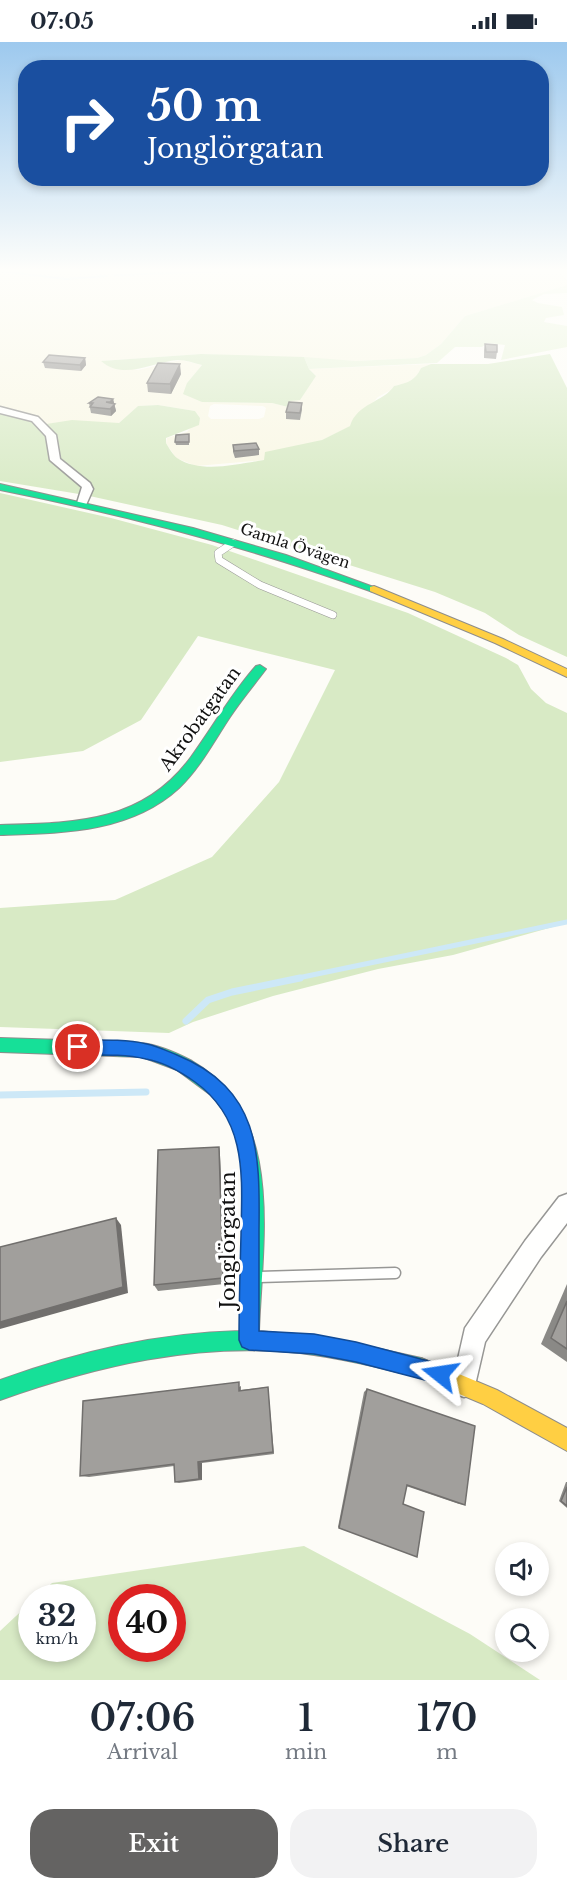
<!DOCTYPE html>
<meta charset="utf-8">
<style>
body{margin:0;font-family:"Libre Baskerville",serif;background:#f2f2f3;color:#1f2937;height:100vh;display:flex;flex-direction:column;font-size:22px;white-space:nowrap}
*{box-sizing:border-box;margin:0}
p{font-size:20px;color:#747a83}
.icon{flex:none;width:33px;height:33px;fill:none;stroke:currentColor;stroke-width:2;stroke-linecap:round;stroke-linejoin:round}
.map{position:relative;height:1638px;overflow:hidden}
.drawer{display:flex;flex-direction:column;background:#fff;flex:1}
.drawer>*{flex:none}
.guide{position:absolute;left:18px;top:18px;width:531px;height:126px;border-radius:24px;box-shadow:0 3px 9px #0003;background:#1a4fa0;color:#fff;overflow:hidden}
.tools{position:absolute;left:495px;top:1500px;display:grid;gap:12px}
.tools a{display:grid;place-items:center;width:54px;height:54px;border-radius:50%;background:#fff;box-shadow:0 3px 9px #0003;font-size:30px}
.speed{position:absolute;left:18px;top:1542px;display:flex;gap:12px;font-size:30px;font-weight:700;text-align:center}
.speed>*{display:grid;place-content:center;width:78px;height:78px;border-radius:50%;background:#fff;box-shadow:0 3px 9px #0003;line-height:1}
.speed small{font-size:15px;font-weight:400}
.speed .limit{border:9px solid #d22;background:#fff;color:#111}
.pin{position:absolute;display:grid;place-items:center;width:51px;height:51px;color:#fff;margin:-26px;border:3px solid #fff;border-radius:50%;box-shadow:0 2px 6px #0007}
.me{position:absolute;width:66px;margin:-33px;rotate:285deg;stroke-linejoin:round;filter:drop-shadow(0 0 4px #0008)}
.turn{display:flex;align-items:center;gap:21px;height:126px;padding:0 30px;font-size:27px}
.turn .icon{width:78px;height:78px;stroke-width:2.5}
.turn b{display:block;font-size:42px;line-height:51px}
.eta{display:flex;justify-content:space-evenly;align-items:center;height:102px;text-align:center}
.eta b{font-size:36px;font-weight:600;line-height:42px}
.button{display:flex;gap:12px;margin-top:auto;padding:12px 30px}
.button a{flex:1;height:69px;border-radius:24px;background:#646362;color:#fff;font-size:24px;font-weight:600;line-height:69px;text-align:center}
.button a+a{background:#f2f2f3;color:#1f2937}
.status{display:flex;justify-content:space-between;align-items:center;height:42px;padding:0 30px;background:#fff;direction:ltr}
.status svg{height:16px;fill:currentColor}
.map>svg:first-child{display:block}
</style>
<div class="status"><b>07:05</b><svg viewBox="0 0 49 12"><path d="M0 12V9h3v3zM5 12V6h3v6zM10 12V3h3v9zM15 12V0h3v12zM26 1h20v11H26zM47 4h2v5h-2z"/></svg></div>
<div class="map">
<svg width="567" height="1638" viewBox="0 0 567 1638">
<rect width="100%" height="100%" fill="#fdfcf7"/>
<!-- farmland -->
<path fill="#f9f7e4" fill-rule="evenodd" d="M0,228h556l11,10v5l-102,31 -24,28 -15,11 -9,3 -61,3 -155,-7 -100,7 37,9 43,-10 21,5 -15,18 15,19 70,1 16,4 1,-6 27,-25 -7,-7 122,-5 -10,4 -4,8 -10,7 -13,3 -3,4 -13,7 -27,29 -29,14 -58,20 -68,6 -20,-8 -10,-15 1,-5 20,-6 13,-14 -5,-7 -37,-6 -20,1 -19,17 -79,2 -40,-15zM214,362l49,2 3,2 -2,9 -5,2h-48l-3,-3 2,-10z"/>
<!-- green -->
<path fill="#e7f3d7" d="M567,243v8l-23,1 -12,6 6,3 24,4 2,8 -18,3 -2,4 23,4v21l-66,13 4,-15 -18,-2 -5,4h-27l-18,16 -128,6 -5,-12 52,4 61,-3 9,-3 15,-11 24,-28z"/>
<!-- forest -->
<g fill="#d8eac5" fill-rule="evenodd">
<path d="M201,312l103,3 5,12 7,7 -16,24 -10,1 -2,6 -16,-4 -70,-1 -19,-8 4,-11 15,-18c-8,-2 -16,-5 -24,-5 -26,2 -55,21 -77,1z"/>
<path d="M550,312l17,34v269l-48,-22 -34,-22 -50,-21 -213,-67 -137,-30 -85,-14v-71l17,3 23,12 32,-5 47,3 19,-17 20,-1 37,6 5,7 -1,7 -33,13v5c3,5 7,12 11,15 24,16 61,6 87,2l1,-8 57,-12 28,-14c7,-23 34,-24 44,-40 13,-3 21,-5 27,-18l10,-4h57z"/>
<path d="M0,451l111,25 101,27 196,68 98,45 12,7 13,24 15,14 21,10v210l-114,32 -75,14 -105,27 -80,26 -24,11 -169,-6v-119l115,-8 97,-43 67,-75 56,-112 -137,-34 -57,84 -58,31 -83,11z"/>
<path d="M304,1504l166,88 70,46h-540v-49l31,-29 1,46h50v-50l-46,-1 16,-14zM122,1556h50v50h-50z"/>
</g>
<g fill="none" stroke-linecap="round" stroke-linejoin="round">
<!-- stream-far2 -->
<g stroke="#cde8f7" stroke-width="2">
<path d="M0,229l66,8 41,-3"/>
<path d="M115,233l145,-5"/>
</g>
<!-- stream-far1 -->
<path stroke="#cde8f7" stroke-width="5" d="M293,937l274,-57"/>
<!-- stream -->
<g stroke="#cde8f7" stroke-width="7">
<path d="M186,979l22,-21 24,-8 68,-14"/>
<path d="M0,1053l146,-3"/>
</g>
<defs>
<path id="lane-far1" d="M233,501l-15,10 1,7 41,25 73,30"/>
<path id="lane" d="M259,1235l136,-4"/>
<g id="street">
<path d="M0,365l38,10 18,18 4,24 30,24 3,6 -7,16 -4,1 -5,-3 5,-16 -32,-27 -4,-24 -14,-15 -32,-8z"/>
<path d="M567,1152v29l-26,34 -56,85 -12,52 -9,3 -9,-3 -3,-9 13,-57 60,-87 34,-44z"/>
</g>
<g id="fast">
<path d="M0,442l193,44 93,27 93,34 -5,3 -4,-1c-121,-44 -244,-76 -370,-101z"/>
<path d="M260,623l6,4c-12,16 -25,31 -36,48 -16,24 -30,51 -51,71 -49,45 -117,45 -179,47v-10c75,-2 143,-2 191,-68 22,-30 40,-63 65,-91z"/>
<path d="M0,996c32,1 64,2 95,3 15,0 31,0 46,2 17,2 36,10 51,18 94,53 70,180 67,270l76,8 86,19 7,3 3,7 -3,7 -7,3c-40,-10 -80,-20 -121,-25 -104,-11 -203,13 -300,47v-20c78,-28 156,-47 240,-49l5,-107 -3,-60 -6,-28 -7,-18 -17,-22 -35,-26 -35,-13 -142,-5z"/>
</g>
<g id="slow">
<path d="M374,544l129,53 64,30v8l-72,-34 -125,-52v-4z"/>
<path d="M421,1316l76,32 70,38v23l-84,-47 -69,-29 -3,-7 3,-7z"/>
</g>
</defs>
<!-- lane-far1 casing -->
<use href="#lane-far1" stroke="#979795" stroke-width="8"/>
<!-- lane casing -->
<use href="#lane" stroke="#979795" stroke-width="13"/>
<!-- street casing -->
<use href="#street" stroke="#979795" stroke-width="3"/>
<!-- fast casing -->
<use href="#fast" stroke="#8e8d8b" stroke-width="2"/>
<!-- slow casing -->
<use href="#slow" stroke="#8e8d8b" stroke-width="2"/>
<!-- lane-far1 -->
<use href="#lane-far1" stroke="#fffffe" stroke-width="7"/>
<!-- lane -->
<use href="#lane" stroke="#fffffe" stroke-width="10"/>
<!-- street -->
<use href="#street" fill="#fffffe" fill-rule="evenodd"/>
<!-- fast -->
<use href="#fast" fill="#16e098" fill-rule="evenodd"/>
<!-- slow -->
<use href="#slow" fill="#ffcf43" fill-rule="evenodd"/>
</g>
<!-- wall -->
<g fill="#8a8986">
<path d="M485,302l12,8 -1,7 -12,-1v-8z"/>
<path d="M85,316l1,7 -5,6 -36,-3 -2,-6z"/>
<path d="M181,332l-10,20 -23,-2 -1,-9z"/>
<path d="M113,357l3,12 -5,5 -20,-3 -2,-10z"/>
<path d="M302,361v7l-2,10 -14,-1v-7z"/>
<path d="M189,392v11h-13l-1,-3z"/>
<path d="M233,403l26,4v6l-24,3 -2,-6z"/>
<path d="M219,1105l1,9 4,128 -66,7 -4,-6z"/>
<path d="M567,1242v78l-26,-18z"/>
<path d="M241,1344v4l27,-3 6,67 -72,9v17l-23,3 -4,-1 -1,-16 -85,11 -9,-1z"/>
<path d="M367,1347l98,116 -6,-1 -53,-18 -3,18 -64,24 -1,-1 26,-135z"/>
<path d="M566,1440h1v26l-8,-7z"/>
</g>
<!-- shaded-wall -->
<g fill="#716f6d">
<path d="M85,316l1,7 -5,6 -1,-6z"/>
<path d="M180,322l1,10 -10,20 -1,-10z"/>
<path d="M113,357l3,12 -5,5 -1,-14z"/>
<path d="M219,1105l1,9 4,128 -1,-6z"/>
<path d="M116,1176l5,7 7,68 -128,36v-7z"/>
<path d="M198,1420l4,1v17l-3,-1z"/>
</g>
<!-- building -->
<g fill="#a19f9c" stroke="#716f6d" stroke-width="1.5">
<path d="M485,302l12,1v7h-11z"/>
<path d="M49,313l36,3 -5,7 -37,-3z"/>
<path d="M158,321l22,1 -10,20 -23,-1z"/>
<path d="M98,355l15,2 -3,3h-4l9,2 -5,5 -20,-2 3,-4h-4z"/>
<path d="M289,360l13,1 -2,10 -14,-1z"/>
<path d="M189,392v8h-14l1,-7z"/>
<path d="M256,401l3,6 -25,2 -1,-6z"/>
<path d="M219,1105l4,131 -69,7 4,-135z"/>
<path d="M116,1176l7,69 -123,35v-75z"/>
<path d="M567,1259v48l-16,-11z"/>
<path d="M239,1340v9l29,-4 5,65 -75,10 1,17 -24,3 -1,-18 -94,12 3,-75z"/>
<path d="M367,1347l108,37 -10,79 -58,-20 -4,19 21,8 -7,45 -78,-29z"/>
<path d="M567,1445v19l-6,-5z"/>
</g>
<!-- sky -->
<linearGradient id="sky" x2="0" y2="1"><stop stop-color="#9dc9ee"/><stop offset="0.5" stop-color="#fefefb"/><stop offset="1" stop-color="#fefefb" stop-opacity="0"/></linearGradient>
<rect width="567" height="457" fill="url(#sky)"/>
<!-- route -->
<path fill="#1a73e8" stroke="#114b97" stroke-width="1.5" d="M78,998c23,0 46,-1 69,4 10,2 20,7 30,11 83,34 83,97 82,175 0,34 0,67 0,101l55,3 42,8 84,22 7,3 3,7 -3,8 -7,2 -84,-22 -42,-8 -65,-4 -7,-3 -3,-7c0,-35 1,-70 2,-105 1,-57 7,-115 -46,-153 -14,-10 -32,-20 -49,-23 -22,-5 -45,-4 -68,-4l-5,-2 -3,-6 3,-5z"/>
<g text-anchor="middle" stroke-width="6" stroke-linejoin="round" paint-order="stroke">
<!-- far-street labels -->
<g font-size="15" fill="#111" stroke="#fff">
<text transform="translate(295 504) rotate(18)" y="5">Gamla Övägen</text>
</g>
<!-- street labels -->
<g font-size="18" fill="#111" stroke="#fff">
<text transform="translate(200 677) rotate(-54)" y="6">Akrobatgatan</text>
</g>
<!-- near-street labels -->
<g font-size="21" fill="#111" stroke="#fff">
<text transform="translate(228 1198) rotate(-90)" y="7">Jonglörgatan</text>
</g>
</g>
</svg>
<div class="tools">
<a><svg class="icon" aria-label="sound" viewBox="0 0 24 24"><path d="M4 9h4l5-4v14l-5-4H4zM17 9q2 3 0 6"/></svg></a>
<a><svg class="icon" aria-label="search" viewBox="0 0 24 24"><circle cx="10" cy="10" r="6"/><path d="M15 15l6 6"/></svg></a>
</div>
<div class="speed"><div>32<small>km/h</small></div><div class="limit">40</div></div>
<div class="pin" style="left:78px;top:1005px;background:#d93025"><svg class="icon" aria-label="arrive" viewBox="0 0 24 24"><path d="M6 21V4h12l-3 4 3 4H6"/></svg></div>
<svg class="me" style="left:440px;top:1332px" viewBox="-20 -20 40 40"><path d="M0-17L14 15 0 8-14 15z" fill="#1a73e8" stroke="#fff" stroke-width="4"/></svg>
<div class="guide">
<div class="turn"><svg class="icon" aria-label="right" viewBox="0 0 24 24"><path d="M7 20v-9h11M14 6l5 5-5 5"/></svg><div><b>50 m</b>Jonglörgatan</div></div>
</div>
</div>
<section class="drawer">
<div class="eta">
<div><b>07:06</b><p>Arrival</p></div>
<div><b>1</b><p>min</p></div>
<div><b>170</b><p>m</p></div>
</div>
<div class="button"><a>Exit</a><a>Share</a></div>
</section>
